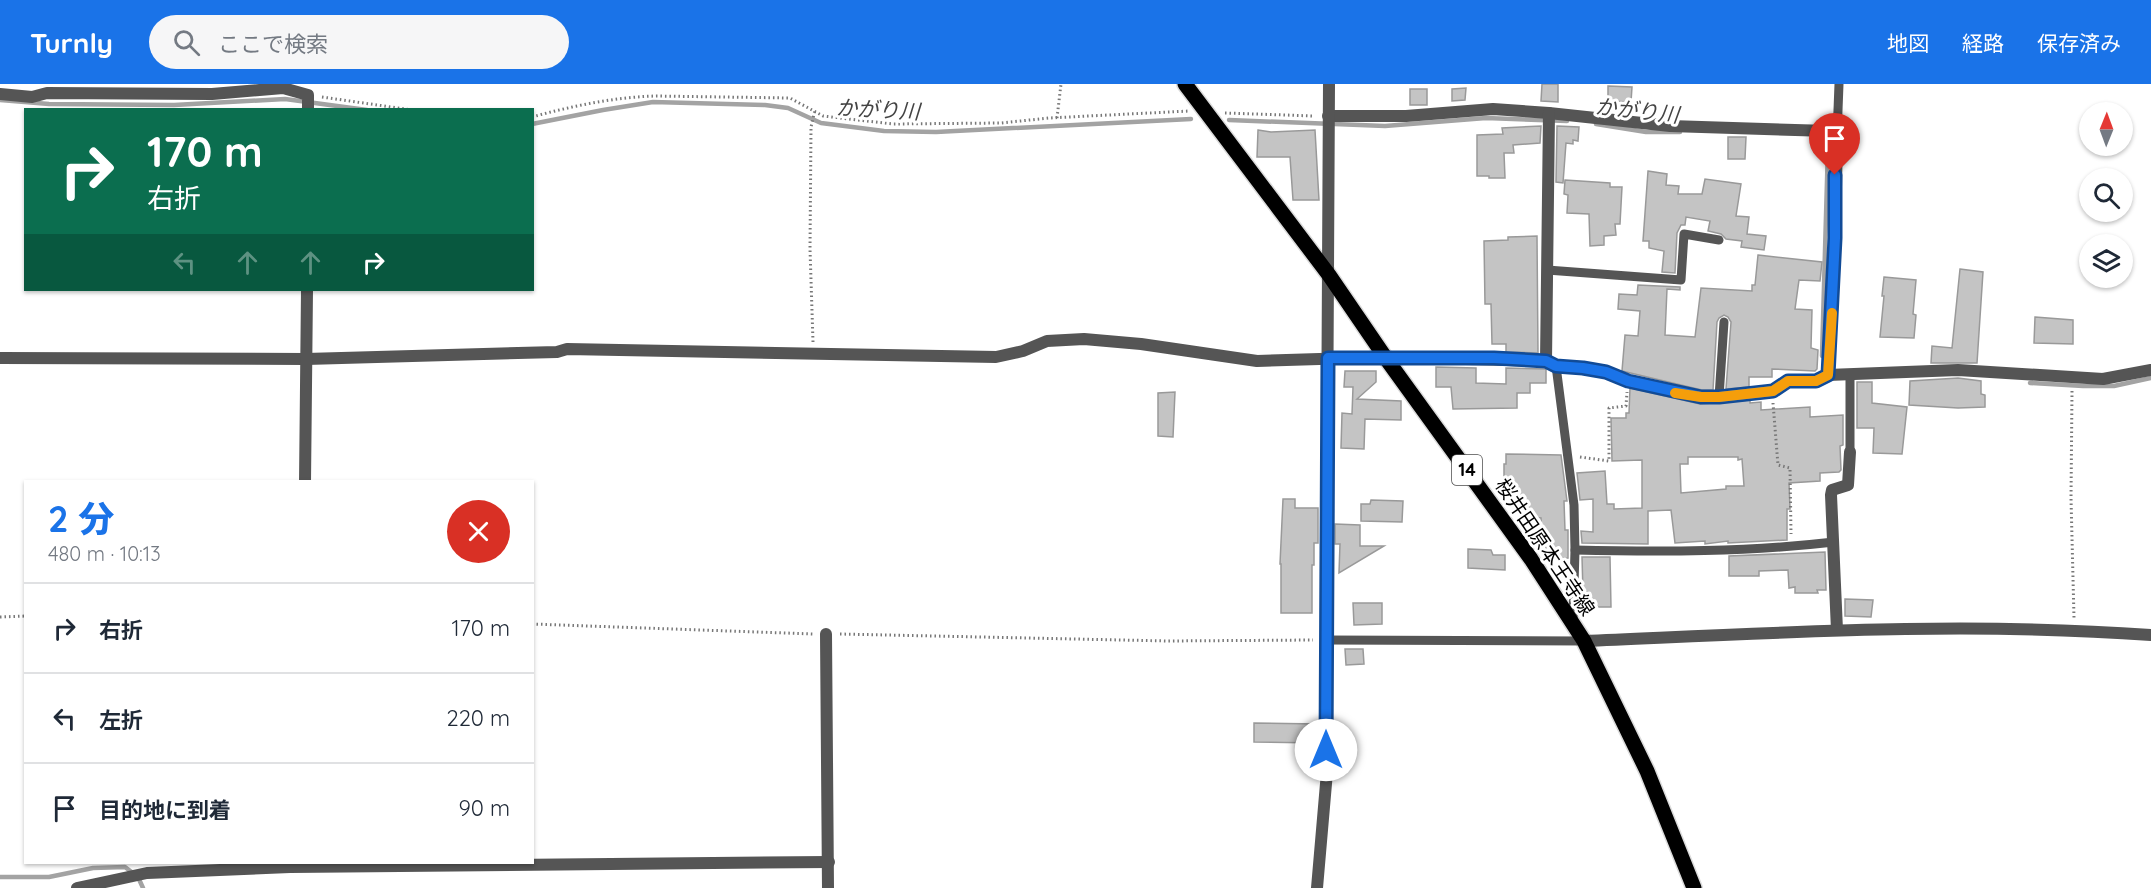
<!DOCTYPE html>
<html lang="ja">
<meta charset="utf-8">
<style>
body{margin:0;font-family:Quicksand,"Noto Sans JP",sans-serif;background:#f6f6f7;color:#1f2937;height:100vh;display:flex;flex-direction:column;font-size:22px;white-space:nowrap}
*{box-sizing:border-box;margin:0}
p{font-size:20px;color:#747a83}
.icon{flex:none;width:33px;height:33px;fill:none;stroke:currentColor;stroke-width:2;stroke-linecap:round;stroke-linejoin:round}
.map{position:relative;flex:1;overflow:hidden}
.panel{position:absolute;left:24px;top:396px;width:510px;height:384px;display:flex;flex-direction:column;background:#fff;border-radius:0px;box-shadow:0 2px 4px #0004}
.panel>*{flex:none}
.guide{position:absolute;left:24px;top:24px;width:510px;height:183px;border-radius:0px;box-shadow:0 2px 4px #0004;background:#0b6e4f;color:#fff;overflow:hidden}
.needle{width:39px;rotate:1deg}
.tools{position:absolute;left:2079px;top:18px;display:grid;gap:12px}
.tools a{display:grid;place-items:center;width:54px;height:54px;border-radius:50%;background:#fff;box-shadow:0 2px 4px #0004;font-size:30px}
.pin{position:absolute;display:grid;place-items:center;width:51px;height:51px;color:#fff;margin:-62px -26px;border-radius:50% 50% 50% 0;rotate:-45deg;box-shadow:0 0 6px #0007}
.pin .icon{rotate:45deg}
.me{position:absolute;width:66px;margin:-33px;rotate:0deg;stroke-linejoin:round;filter:drop-shadow(0 0 4px #0008)}
.turn{display:flex;align-items:center;gap:21px;height:126px;padding:0 24px;font-size:27px}
.turn .icon{width:78px;height:78px;stroke-width:2.5}
.turn b{display:block;font-size:42px;line-height:51px}
.lanes{display:flex;align-items:center;height:57px;padding:0 24px;background:#0003;justify-content:center;gap:30px;direction:ltr}
.lanes .off{opacity:.35}
.round{display:grid;place-items:center;flex:none;width:63px;height:63px;border-radius:32px;background:#f6f6f7}
.summary{display:flex;align-items:center;justify-content:space-between;height:102px;padding:0 24px}
h1{font-size:36px;font-weight:800;line-height:45px;color:#1a73e8}
ul{padding:0;list-style:none}
li{display:flex;align-items:center;gap:18px;height:90px;padding:0 24px;border-top:2px solid #e0e1e3}
li div{flex:1}
li b{display:block;font-size:22px}
li em{font-style:normal}
header{display:flex;align-items:center;gap:36px;box-sizing:border-box;height:84px;padding:0 30px;background:#1a73e8;color:#fff}
header strong{font-size:28px}
nav{display:flex;gap:33px;margin-inline-start:auto;font-size:21px}
.search{width:420px;height:54px;background:#f6f6f7;display:flex;align-items:center;gap:15px;box-sizing:border-box;padding:0 21px;border-radius:33px;color:#747a83;font-size:22px}
.map>svg:first-child{display:block}
</style>
<header>
<strong>Turnly</strong>
<div class="search"><svg class="icon" aria-label="search" viewBox="0 0 24 24"><circle cx="10" cy="10" r="6"/><path d="M15 15l6 6"/></svg>ここで検索</div>
<nav><a>地図</a><a>経路</a><a>保存済み</a></nav>
</header>
<div class="map">
<svg width="2151" height="804" viewBox="0 0 2151 804">
<rect width="100%" height="100%" fill="#fff"/>
<g fill="none" stroke-linecap="round" stroke-linejoin="round">
<!-- stream -->
<g stroke="#a3a3a3" stroke-width="4.5">
<path d="M0,16l49,4 125,1 111,-6 82,11"/>
<path d="M1229,36l156,6 101,-8 81,3"/>
<path d="M532,40l71,-14 50,-8 112,3 23,3 33,15 63,8 52,1 255,-13"/>
<path d="M1596,40l50,8h34"/>
<path d="M1811,51l13,5 4,6 -6,210"/>
<path d="M2030,299l53,3h31l37,-8"/>
<path d="M0,793h49l44,-9 32,-1 13,10 5,11"/>
</g>
</g>
<!-- building -->
<g fill="#c4c4c4" stroke="#999" stroke-width="1.5" fill-rule="evenodd">
<path d="M1542,0h16v18l-17,-1z"/>
<path d="M1608,2l24,1 -1,15 -23,-1z"/>
<path d="M1466,4l-1,12 -13,1v-12z"/>
<rect x="1410" y="5" width="17" height="16"/>
<path d="M1541,42l-1,17 -27,2 1,8h-10l1,25h-16v-2h-12v-41l26,-1 -1,-6z"/>
<path d="M1557,42l22,1 -1,14 -5,-1v4l-7,-1 -3,40 -7,-1z"/>
<path d="M1258,46l13,2 44,-2 4,70h-26l-3,-43h-33z"/>
<path d="M1728,53h18l-1,22h-17z"/>
<path d="M1648,87l19,3 -1,11 13,1 -1,8h24l3,-15 36,5 -5,32 13,1 -2,17 19,2 -2,14 -23,-3 1,-6 -16,-2 -5,-5 -13,-3 2,-10 -24,-4 -1,8h-4l-4,8 -2,40 -13,-1 2,-21 -15,-3v-7h-6z"/>
<path d="M1565,96l45,3v4h12l-2,37h-5l1,11 -12,1v9l-14,1 -1,-32 -22,-1 1,-18 -4,-1z"/>
<path d="M1537,152l1,117 -32,-1v-8h-14l-1,-40h-6l-1,-63 24,-1v-3z"/>
<path d="M1758,171l64,7 -2,19 -21,-1 -4,29 17,1 -1,38 7,2 -1,19 -2,2 -43,-2v8h-23v10l-23,2 5,-67 -3,-5 -4,-2 -5,3 -2,4 -4,68h-11l-80,-19 3,-36 13,1 2,-25 -22,-2 1,-15 18,1 1,-10 42,2v3l-13,-1 -2,46 30,2 6,-49 51,3v-6h3z"/>
<path d="M1960,185l23,3 -6,91h-46l1,-17 20,2z"/>
<path d="M1884,193l32,3 -3,34 3,1 -2,23 -34,-1 4,-41h-2z"/>
<path d="M2035,233l38,3v24l-39,-1z"/>
<path d="M1436,283l40,1v15l30,1v-16l40,1v14h-16v10h-13v15l-64,1 -2,-22h-15z"/>
<path d="M1345,287h31v11l-19,17 44,2v19l-36,-1 -1,30 -23,-1 1,-35 10,1 1,-27h-9z"/>
<path d="M1958,294l23,3v13l4,1v12l-27,1 -49,-3 1,-24z"/>
<path d="M1857,298h15v21l35,4 -5,47 -29,-1 1,-25h-17z"/>
<path d="M1630,304l70,16 50,-4v3l11,-1v8l49,-3v10l33,-2v30l-3,1 1,24 -2,2 -19,1v8l-31,2 1,26h-3v31l-59,3v-2l-23,3v-3l-30,2 -4,-33 -23,1v33l-66,-1 -1,-12 12,1v-33l-13,1 -3,-27 28,-2 2,33h7v5l28,-1v-48l-30,1 -1,-43h15v-5h3zM1688,373h50v3l4,-1 2,27h-18v3l-45,4 -1,-29h8z"/>
<path d="M1175,308l-2,45 -15,-1v-43z"/>
<path d="M1506,370l55,1 6,46h-3l1,29h3v28l-22,1v-13h-4l-1,-28 -22,-2v-19l-13,-1v-6h-2v-26h2z"/>
<path d="M1283,415h12v9h23v35h-4v22h-2v48h-31v-49h-1z"/>
<path d="M1371,416l32,1 -1,21 -41,-1v-17h9z"/>
<path d="M1335,440l25,1v21h24l-45,27 1,-29h-5z"/>
<path d="M1468,465l23,1 2,5h12v15l-37,-2z"/>
<path d="M1825,468l1,38h-9l1,3h-23v-6l-6,1 -1,-18 -29,1v5h-30v-20z"/>
<path d="M1582,473h28l1,50h-31l1,-15h2z"/>
<path d="M1845,515l28,1 -2,17 -26,-1z"/>
<path d="M1353,519h29v21l-28,1z"/>
<path d="M1345,565h18l1,15 -18,1z"/>
<path d="M1254,639l64,1 -1,19 -63,-1z"/>
</g>
<g fill="none" stroke-linecap="round" stroke-linejoin="round">
<defs>
<path id="primary" d="M1185,0l144,191 56,82 146,202 53,82 63,130 47,117"/>
</defs>
<!-- primary casing -->
<use href="#primary" stroke="#dbdbdb" stroke-width="18"/>
<!-- path -->
<g stroke="#777" stroke-width="3" stroke-dasharray="1.5 3" stroke-linecap="butt">
<path d="M322,13l90,13"/>
<path d="M1225,29l89,3"/>
<path d="M532,33c40,-11 83,-20 124,-21l134,2 33,18 70,8 108,-1 48,-5 140,-7"/>
<path d="M1057,34l4,-34"/>
<path d="M813,258l-3,-93 1,-122 4,-17"/>
<path d="M2072,307l-1,107 3,120"/>
<path d="M1773,319l5,62 12,3 1,66"/>
<path d="M1580,373l29,4v-53l17,-2 1,-14"/>
<path d="M0,533l26,-1"/>
<path d="M532,540l281,10"/>
<path d="M840,550l328,7 145,-1"/>
</g>
<!-- service -->
<g stroke="#555" stroke-width="9">
<path d="M1837,52l2,-52"/>
<path d="M1547,186l134,10 3,-46 35,6"/>
<path d="M1546,277l10,5 27,1 23,5 22,9 73,16h18l54,-6 15,-10h28l12,-6"/>
<path d="M1556,282l18,139 1,45 -2,70"/>
<path d="M1850,290v78"/>
<path d="M1719,313l5,-75"/>
<path d="M1575,466c86,2 173,2 259,-8"/>
<path d="M1326,556l258,1"/>
</g>
<!-- minor -->
<g stroke="#555" stroke-width="12">
<path d="M0,10l32,3 15,-4 165,1 71,-6 25,7v15"/>
<path d="M1328,32h78l87,-7 56,4 121,13 159,5 8,5 -2,102 -7,137 130,-5 145,9 48,-9"/>
<path d="M0,274l306,1 251,-7 10,-3 429,8 27,-6 24,-10 37,-2 57,5 116,17 128,-4 161,4 3,-248"/>
<path d="M305,398l2,-192"/>
<path d="M1837,546l-6,-135 1,-5 16,-5 2,-33"/>
<path d="M826,550l2,254"/>
<path d="M1584,557c189,-8 378,-20 567,-6"/>
<path d="M77,804l70,-15 143,-6 539,-5"/>
<path d="M1317,804l10,-116 -1,-132 3,-556"/>
</g>
<!-- primary -->
<use href="#primary" stroke="#000" stroke-width="15"/>
</g>
<g fill="none" stroke-linecap="round" stroke-linejoin="round">
<defs>
<path id="route" d="M1326,666l2,-392h166l52,3 10,5 27,2 23,4 22,9 73,16h18l54,-6 15,-10h28l12,-6 7,-137v-63"/>
</defs>
<!-- route casing -->
<use href="#route" stroke="#114b97" stroke-width="15"/>
<!-- route -->
<use href="#route" stroke="#1a73e8" stroke-width="10"/>
<!-- slow -->
<path stroke="#f59e0b" stroke-width="10" d="M1675,309l26,4h18l54,-6 15,-10h28l12,-6 4,-62"/>
</g>
<g text-anchor="middle" stroke-width="6" stroke-linejoin="round" paint-order="stroke">
<!-- shield labels -->
<rect fill="#fff" stroke="#4c4c4c" stroke-width="1.5" x="1452" y="371" width="30" height="30" rx="4.5"/>
<g font-size="18" font-weight="bold" fill="#000">
<text x="1467" y="392">14</text>
</g>
<!-- street labels -->
<g font-size="20" fill="#000" stroke="#fff">
<text transform="translate(1545 463) rotate(56)" y="7">桜井田原本王寺線</text>
</g>
<!-- water labels -->
<g font-size="21" font-style="italic" fill="#444" stroke="#fff">
<text transform="translate(878 26) rotate(3)" y="7">かがり川</text>
<text transform="translate(1637 27) rotate(6)" y="7">かがり川</text>
</g>
</g>
</svg>
<div class="tools">
<a><svg class="needle" viewBox="-14 -14 28 28"><path d="M0-13l5 13h-10z" fill="#e53935"/><path d="M0 13l5-13h-10z" fill="#747a83"/></svg></a>
<a><svg class="icon" aria-label="search" viewBox="0 0 24 24"><circle cx="10" cy="10" r="6"/><path d="M15 15l6 6"/></svg></a>
<a><svg class="icon" aria-label="layers" viewBox="0 0 24 24"><path d="M12 4l9 5-9 5-9-5zM3 14l9 5 9-5"/></svg></a>
</div>
<div class="pin" style="left:1835px;top:91px;background:#d93025"><svg class="icon" aria-label="arrive" viewBox="0 0 24 24"><path d="M6 21V4h12l-3 4 3 4H6"/></svg></div>
<svg class="me" style="left:1326px;top:666px" viewBox="-20 -20 40 40"><circle r="19" fill="#fff"/><path d="M0-13L10 11 0 6-10 11z" fill="#1a73e8"/></svg>
<div class="guide">
<div class="turn"><svg class="icon" aria-label="right" viewBox="0 0 24 24"><path d="M7 20v-9h11M14 6l5 5-5 5"/></svg><div><b>170 m</b>右折</div></div>
<div class="lanes"><svg class="icon off" aria-label="left" viewBox="0 0 24 24"><path d="M17 20v-9H6M10 6l-5 5 5 5"/></svg><svg class="icon off" aria-label="ahead" viewBox="0 0 24 24"><path d="M12 20V5M6 11l6-6 6 6"/></svg><svg class="icon off" aria-label="ahead" viewBox="0 0 24 24"><path d="M12 20V5M6 11l6-6 6 6"/></svg><svg class="icon" aria-label="right" viewBox="0 0 24 24"><path d="M7 20v-9h11M14 6l5 5-5 5"/></svg></div>
</div>
<section class="panel">
<div class="summary"><div><h1>2 分</h1><p>480 m · 10:13</p></div><a class="round" style="background:#d93025;color:#fff"><svg class="icon" aria-label="close" viewBox="0 0 24 24"><path d="M6 6l12 12M18 6L6 18"/></svg></a></div>
<ul>
<li><svg class="icon" aria-label="right" viewBox="0 0 24 24"><path d="M7 20v-9h11M14 6l5 5-5 5"/></svg><div><b>右折</b></div><em>170 m</em></li>
<li><svg class="icon" aria-label="left" viewBox="0 0 24 24"><path d="M17 20v-9H6M10 6l-5 5 5 5"/></svg><div><b>左折</b></div><em>220 m</em></li>
<li><svg class="icon" aria-label="arrive" viewBox="0 0 24 24"><path d="M6 21V4h12l-3 4 3 4H6"/></svg><div><b>目的地に到着</b></div><em>90 m</em></li>
</ul>
</section>
</div>
